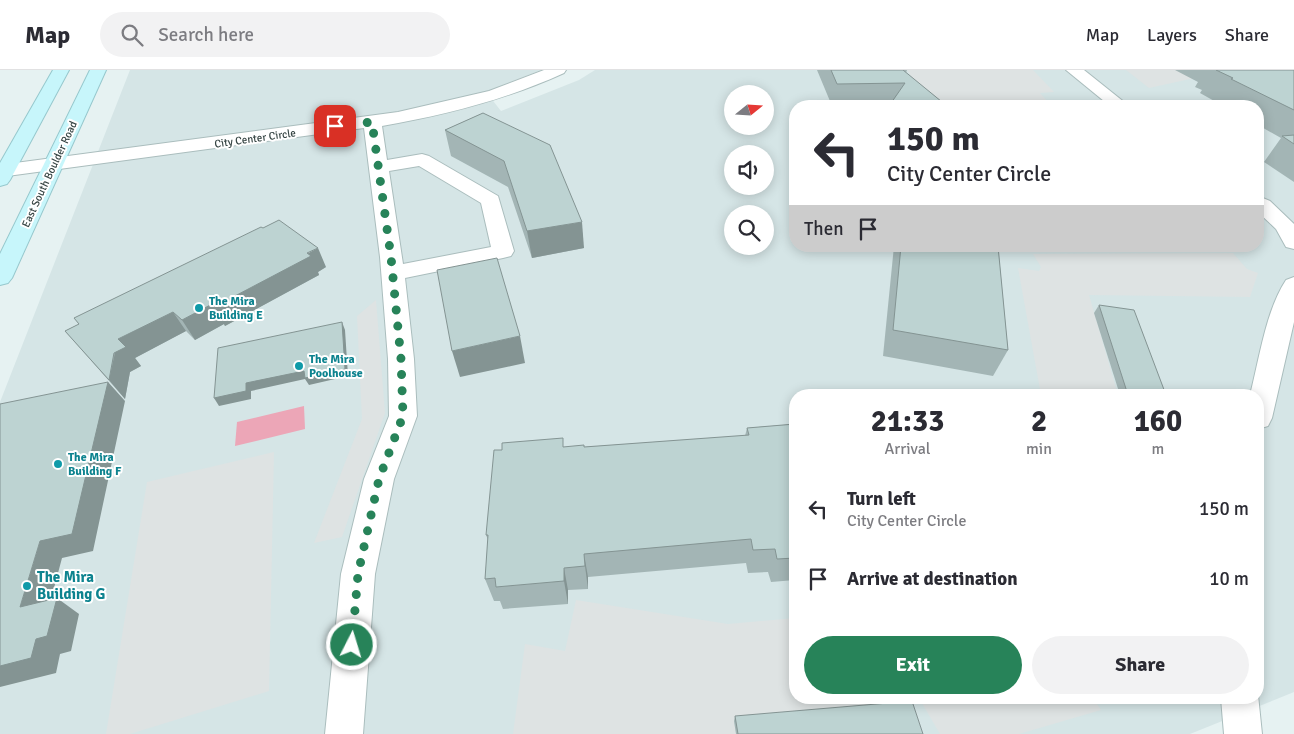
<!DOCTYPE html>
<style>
body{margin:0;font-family:Signika,sans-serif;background:#f2f2f3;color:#2b2b33;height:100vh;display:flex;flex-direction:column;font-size:19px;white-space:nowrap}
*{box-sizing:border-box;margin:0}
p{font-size:16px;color:#7c7c81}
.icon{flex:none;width:28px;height:28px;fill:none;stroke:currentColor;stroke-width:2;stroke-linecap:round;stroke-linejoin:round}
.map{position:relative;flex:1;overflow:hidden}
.drawer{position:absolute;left:789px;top:319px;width:475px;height:315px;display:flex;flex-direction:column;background:#fff;border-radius:20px;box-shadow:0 2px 12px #0003}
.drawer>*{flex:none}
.hud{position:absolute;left:789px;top:30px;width:475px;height:152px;border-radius:20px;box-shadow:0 2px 12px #0003;background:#fff;color:#2b2b33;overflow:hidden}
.needle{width:32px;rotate:72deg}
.buttons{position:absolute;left:724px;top:15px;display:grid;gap:10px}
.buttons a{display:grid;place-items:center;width:50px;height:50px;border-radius:50%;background:#fff;box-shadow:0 2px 12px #0003;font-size:25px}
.pin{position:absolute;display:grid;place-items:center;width:42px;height:42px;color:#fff;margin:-21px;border-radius:10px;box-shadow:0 2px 8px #0006}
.me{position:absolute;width:55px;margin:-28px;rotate:5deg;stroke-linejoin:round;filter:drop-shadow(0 0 4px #0008)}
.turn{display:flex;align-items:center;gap:18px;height:105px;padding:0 15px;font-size:22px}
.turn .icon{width:65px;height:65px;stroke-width:2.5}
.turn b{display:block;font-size:35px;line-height:42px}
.then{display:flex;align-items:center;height:48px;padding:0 15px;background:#0003;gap:10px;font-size:19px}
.eta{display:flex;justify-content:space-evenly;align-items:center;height:85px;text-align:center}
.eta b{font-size:30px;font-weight:700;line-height:35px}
.action{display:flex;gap:10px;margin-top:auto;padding:10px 15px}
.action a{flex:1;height:58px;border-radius:30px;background:#278359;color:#fff;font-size:20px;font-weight:700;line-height:58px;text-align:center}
.action a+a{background:#f2f2f3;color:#2b2b33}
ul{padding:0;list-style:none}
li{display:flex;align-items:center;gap:15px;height:70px;padding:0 15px}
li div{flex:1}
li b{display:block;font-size:19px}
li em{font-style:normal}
header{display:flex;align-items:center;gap:30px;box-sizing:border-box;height:70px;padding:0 25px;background:#fff;border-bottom:1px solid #e1e1e2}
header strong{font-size:24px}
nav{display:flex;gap:28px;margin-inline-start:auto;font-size:18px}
.search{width:350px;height:45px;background:#f2f2f3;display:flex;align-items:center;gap:12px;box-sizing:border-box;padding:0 18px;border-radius:28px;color:#7c7c81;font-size:19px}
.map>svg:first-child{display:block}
</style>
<header>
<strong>Map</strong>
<div class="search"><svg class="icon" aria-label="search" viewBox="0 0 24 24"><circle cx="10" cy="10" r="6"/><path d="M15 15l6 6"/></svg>Search here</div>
<nav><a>Map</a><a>Layers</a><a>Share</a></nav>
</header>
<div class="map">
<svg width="1294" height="664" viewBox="0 0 1294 664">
<rect width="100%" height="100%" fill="#e6f2f2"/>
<!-- residential -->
<path fill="#d5e5e6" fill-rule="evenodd" d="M130,0h411l-55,22 15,19 78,-31 16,-10h699v622l-104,42h-1190v-332zM732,24h33v32h-33zM795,36h463v140h-463zM732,84h33v32h-33zM732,144h33v32h-33zM795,325h463v303h-463z"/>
<!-- parking -->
<g fill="#dee3e3">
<path d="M907,0h126l21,22 -14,1 7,8 27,5h-53l-5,-4 -90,-1z"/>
<path d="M1126,0h105l-82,18z"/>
<path d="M1233,183l14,16 11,4 -8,24 -161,-2 29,100h-77l-23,-127 21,3 2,-4 -8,-13z"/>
<path d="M376,230l9,113 -43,124 -28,6 48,-124 -5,-103z"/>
<path d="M274,382l-5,239 -139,43h-24l41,-252z"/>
<path d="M576,530l152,24 67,-6v80h113l2,3 -176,20 2,13h-223l12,-90 40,7z"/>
<path d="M919,628h174l8,12 -82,24h-79z"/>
</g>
<!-- water -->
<path fill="#eca6b7" d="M304,336l1,23 -70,17 2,-24z"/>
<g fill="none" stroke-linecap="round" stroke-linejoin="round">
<defs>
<g id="minor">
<path d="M544,0h22l-2,3c-59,27 -119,42 -182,53l5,34 35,-6 7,2 69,40 16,55 -3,5 -8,2 -98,20 9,81 3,57 -23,63 -19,95 -12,160h-38l16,-160 23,-95 25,-63 -1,-57 -8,-102 -16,-129 -364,49v-12l398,-53 91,-21zM419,96l62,37 10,44 -88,17 -14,-93z"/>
<path d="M1066,0h18l45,36h-19z"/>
<path d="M1258,126l12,5 24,23v25l-8,-2 -10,-18 -18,-17z"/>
<path d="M1294,207v45l-22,96 -4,8 -10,3v-34h-8c9,-35 16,-85 36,-115z"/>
<path d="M1258,625l4,39h-38l-3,-36h37z"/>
</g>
<g id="secondary">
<path d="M53,0h16l-59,110 -3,4 -7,2v-23z"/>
<path d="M90,0h16l-94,208 -4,5 -8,2v-31z"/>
</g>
</defs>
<!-- minor casing -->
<use href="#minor" stroke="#aabdbd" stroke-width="2"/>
<!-- secondary casing -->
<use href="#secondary" stroke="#96c8cd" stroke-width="2"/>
<!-- minor -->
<use href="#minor" fill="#fff" fill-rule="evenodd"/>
<!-- secondary -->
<use href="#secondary" fill="#c7f6fb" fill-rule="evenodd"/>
</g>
<!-- wall -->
<g fill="#a3b5b5">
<path d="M817,0h90l-1,3 41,33 -58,-1 -57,1z"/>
<path d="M1175,0h119v112l-30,-20 17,-24 -23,-13v-19h-37l-6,-3 1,-1 -16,-9 2,-3 -7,-3 3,-5z"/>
<path d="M483,43l101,135 -52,10 -24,-71 -57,-31 -6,-26z"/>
<path d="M894,176h104l10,104 -15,26 -110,-20z"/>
<path d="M326,197l-8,5 1,3 -94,51 -1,-2 -29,16 -9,-9 -51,27 6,8 -11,6 -5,27 -60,-68 14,-7 -5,-6z"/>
<path d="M1099,235l67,90h-46l-26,-82z"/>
<path d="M795,354v156l-24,2 -3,-10 -20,1 -2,-10 -158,14v12l-20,1v14l-65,5 -3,-8h-6l-9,-22 3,-39 -2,-5 78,-88h20l161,-11 2,-8z"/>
<path d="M735,646l188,18h-187l-2,-13z"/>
</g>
<!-- shaded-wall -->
<g fill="#849493">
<path d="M582,152l2,26 -52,10 -5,-27z"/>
<path d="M318,178l8,19 -8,5 1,3 -94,51 -1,-2 -29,16 -13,-20z"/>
<path d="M173,242l13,19 -51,27 6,8 -11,6 -5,27 -16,-19 9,-41z"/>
<path d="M342,252l3,8 3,46 -39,9 -4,-6 -54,12v8l-32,7 -5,-8 32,-15z"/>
<path d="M520,266l5,27 -65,14 -8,-26z"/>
<path d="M108,312l17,19 -32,150 -31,7 -17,64 -25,-15 20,-66z"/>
<path d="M584,484l4,23v12l-3,-23z"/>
<path d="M564,498l4,22v14l-4,-23z"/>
<path d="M57,528l22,16 -8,37 -11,3 -4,19 -56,14v-21l36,-27z"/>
</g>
<!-- building -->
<g fill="#bdd3d2" stroke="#849493">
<path d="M831,0h72l44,36h-58l16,-23 -68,1z"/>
<path d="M1216,0h78v40l-63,-31 2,-1z"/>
<path d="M483,43l67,32 32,77 -55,9 -23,-70 -59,-31z"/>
<path d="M1294,65v9l-12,-8z"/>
<path d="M279,150l39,28 -11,5 4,3 -97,51v-4l-32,17 -9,-8 -55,27 8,8 -12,6 -5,27 -44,-49 14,-7 -5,-6 187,-91 2,1z"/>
<path d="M901,176h97l10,104 -115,-20z"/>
<path d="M497,188l23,78 -68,15 -15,-81z"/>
<path d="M1099,235l35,5 32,85h-38z"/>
<path d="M342,252l3,47 -40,9 -1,-7 -58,12v8l-32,7 4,-50z"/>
<path d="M108,312l-36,152 -32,7 -20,66 37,-9 -10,38 -11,3 -5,19 -31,8v-262z"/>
<path d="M795,354v134l-18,1 -2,-10 -22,1 -2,-11 -167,15 1,12 -21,2v13l-68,6 -1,-9 -10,1 3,-44h-2l8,-85h8v-7l61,-5v9l21,-2v2l165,-12 -2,-7z"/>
<path d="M912,631l11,33h-185l-3,-18z"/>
</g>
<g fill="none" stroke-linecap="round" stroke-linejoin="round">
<!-- route -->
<path stroke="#278359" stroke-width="9" stroke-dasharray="0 16.2" d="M335,56l37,-4 19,135 10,102 2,57 -24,63 -21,95 -6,71"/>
</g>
<!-- markers -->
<g fill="#0f9aa8" stroke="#fff" stroke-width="2">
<circle cx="199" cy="238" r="5"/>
<circle cx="299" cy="296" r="5"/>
<circle cx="58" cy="394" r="5"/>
<circle cx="27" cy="516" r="5"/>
</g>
<g text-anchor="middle" stroke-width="4" stroke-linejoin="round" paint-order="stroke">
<!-- far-street labels -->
<g font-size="11" fill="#364544" stroke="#fff">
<text transform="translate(255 68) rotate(-8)" y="4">City Center Circle</text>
<text transform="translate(49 104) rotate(-65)" y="4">East South Boulder Road</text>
</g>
<!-- culture labels -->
<g font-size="12" font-weight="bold" fill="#0d838f" stroke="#fff" text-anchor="start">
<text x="209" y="235">The Mira<tspan x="209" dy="14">Building E</tspan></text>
<text x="309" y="293">The Mira<tspan x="309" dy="14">Poolhouse</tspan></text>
<text x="68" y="391">The Mira<tspan x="68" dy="14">Building F</tspan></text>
</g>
<!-- near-culture labels -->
<g font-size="15" font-weight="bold" fill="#0d838f" stroke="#fff" text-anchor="start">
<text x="37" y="512">The Mira<tspan x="37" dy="17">Building G</tspan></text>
</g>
</g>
</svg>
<div class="buttons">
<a><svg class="needle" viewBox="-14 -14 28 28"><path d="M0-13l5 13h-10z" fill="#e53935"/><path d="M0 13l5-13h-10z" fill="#7c7c81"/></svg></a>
<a><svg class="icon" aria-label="sound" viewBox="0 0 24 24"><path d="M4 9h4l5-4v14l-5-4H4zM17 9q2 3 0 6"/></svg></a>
<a><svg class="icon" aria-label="search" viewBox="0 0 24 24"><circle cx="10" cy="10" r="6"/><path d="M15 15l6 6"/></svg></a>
</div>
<div class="pin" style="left:335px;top:56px;background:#d93025"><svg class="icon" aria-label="arrive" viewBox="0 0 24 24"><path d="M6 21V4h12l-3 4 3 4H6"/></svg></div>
<svg class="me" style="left:352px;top:575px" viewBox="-20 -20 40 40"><circle r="17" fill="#278359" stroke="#fff" stroke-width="3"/><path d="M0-11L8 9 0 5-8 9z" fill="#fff"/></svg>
<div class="hud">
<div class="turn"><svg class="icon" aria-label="left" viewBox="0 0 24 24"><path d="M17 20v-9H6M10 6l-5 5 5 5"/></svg><div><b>150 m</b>City Center Circle</div></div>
<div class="then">Then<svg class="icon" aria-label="arrive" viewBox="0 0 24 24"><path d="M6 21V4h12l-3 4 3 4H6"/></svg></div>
</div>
<section class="drawer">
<div class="eta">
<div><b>21:33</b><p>Arrival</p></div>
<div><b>2</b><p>min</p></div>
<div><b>160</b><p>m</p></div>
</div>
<ul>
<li><svg class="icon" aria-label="left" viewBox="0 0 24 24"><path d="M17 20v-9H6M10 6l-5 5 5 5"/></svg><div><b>Turn left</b><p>City Center Circle</p></div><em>150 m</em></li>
<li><svg class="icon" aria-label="arrive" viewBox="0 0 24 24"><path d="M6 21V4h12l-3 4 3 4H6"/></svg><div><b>Arrive at destination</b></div><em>10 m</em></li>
</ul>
<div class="action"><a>Exit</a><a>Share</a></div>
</section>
</div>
